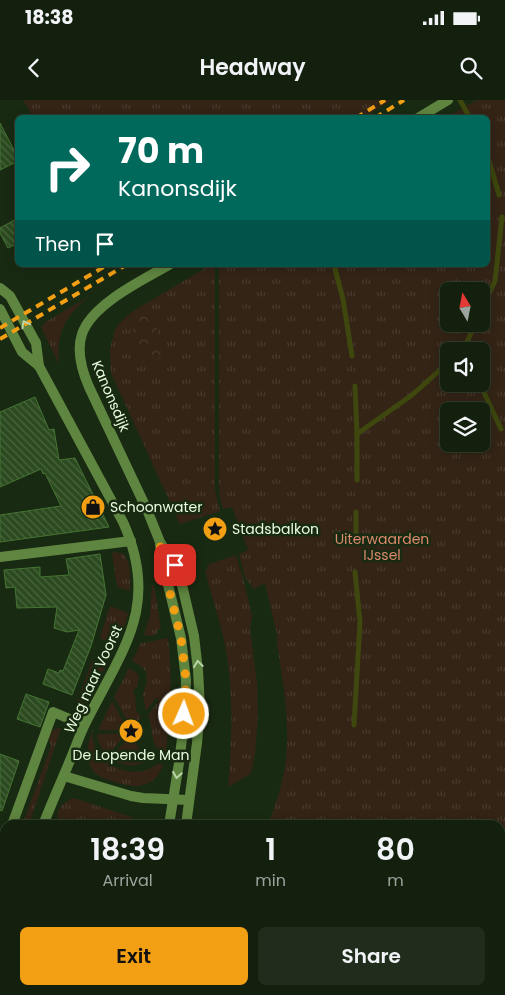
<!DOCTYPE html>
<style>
body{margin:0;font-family:Poppins,sans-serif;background:#202d1c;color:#f1f3f6;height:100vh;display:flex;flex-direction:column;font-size:19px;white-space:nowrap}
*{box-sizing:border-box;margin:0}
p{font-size:16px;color:#9da39e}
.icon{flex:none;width:28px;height:28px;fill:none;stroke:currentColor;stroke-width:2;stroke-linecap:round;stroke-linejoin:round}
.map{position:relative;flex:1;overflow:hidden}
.panel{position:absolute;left:0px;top:720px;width:505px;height:175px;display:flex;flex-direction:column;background:#13200e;border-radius:15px 15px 0 0;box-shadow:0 2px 12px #0003,0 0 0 1px #323e2e}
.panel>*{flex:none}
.top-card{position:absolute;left:15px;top:15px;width:475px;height:152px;border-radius:8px;box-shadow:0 2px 12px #0003,0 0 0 1px #323e2e;background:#00695c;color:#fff;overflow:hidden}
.needle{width:32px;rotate:350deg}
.fabs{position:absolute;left:440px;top:182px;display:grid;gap:10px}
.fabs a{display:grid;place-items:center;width:50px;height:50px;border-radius:8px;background:#13200e;box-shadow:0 2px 12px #0003,0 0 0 1px #323e2e;font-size:25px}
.pin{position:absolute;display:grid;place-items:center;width:42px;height:42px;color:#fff;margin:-21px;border-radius:10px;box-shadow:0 2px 8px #0006}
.me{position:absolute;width:55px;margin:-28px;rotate:2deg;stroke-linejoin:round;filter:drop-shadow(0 0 4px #0008)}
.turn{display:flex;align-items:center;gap:18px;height:105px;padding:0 20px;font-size:22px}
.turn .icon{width:65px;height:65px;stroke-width:2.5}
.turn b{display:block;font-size:35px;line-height:42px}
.then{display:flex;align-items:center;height:48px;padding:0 20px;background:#0003;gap:10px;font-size:19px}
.eta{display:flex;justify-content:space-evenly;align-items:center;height:85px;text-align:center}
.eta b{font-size:30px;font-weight:600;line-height:35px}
.primary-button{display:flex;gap:10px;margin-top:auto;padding:10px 20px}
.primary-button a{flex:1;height:58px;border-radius:8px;background:#f29f14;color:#111;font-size:20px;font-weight:600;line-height:58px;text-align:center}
.primary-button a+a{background:#202d1c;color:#f1f3f6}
.status{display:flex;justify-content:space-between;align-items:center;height:35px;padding:0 25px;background:#13200e;direction:ltr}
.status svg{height:14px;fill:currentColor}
header{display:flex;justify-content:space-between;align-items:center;height:65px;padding:0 20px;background:#13200e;font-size:22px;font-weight:600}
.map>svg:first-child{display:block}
</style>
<div class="status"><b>18:38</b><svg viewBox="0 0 49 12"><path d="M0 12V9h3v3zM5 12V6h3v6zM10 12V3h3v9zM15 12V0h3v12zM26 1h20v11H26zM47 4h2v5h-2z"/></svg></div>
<header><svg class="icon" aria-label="back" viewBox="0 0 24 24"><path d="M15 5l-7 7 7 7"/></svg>Headway<svg class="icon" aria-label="search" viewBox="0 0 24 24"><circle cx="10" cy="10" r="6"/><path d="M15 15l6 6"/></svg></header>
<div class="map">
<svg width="505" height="895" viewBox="0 0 505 895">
<defs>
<pattern id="grass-tufts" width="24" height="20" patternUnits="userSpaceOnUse" patternTransform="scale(1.25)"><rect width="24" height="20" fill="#332416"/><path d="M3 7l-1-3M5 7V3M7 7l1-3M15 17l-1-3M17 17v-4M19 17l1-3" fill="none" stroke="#473a2c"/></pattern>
<pattern id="forest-crowns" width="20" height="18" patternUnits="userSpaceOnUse" patternTransform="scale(1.25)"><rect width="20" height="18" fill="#332416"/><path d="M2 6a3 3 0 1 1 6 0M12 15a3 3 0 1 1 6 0" fill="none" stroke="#473a2c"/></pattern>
<pattern id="building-back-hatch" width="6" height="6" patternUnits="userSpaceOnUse" patternTransform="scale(1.25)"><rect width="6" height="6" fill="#2b4a1f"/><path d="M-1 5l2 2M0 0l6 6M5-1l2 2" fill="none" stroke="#4a653f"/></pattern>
</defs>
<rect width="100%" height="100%" fill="#192a12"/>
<!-- grass -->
<g fill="url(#grass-tufts)" fill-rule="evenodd">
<path d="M23,0h369l-30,18h-300l-1,-2 -7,2 -21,-1z"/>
<path d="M477,0h28v895h-293l1,-5h287v-165h-232c7,-19 14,-38 17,-59 6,-41 -2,-82 -8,-123v-9l-12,-51 -11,6 -9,-11 -6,-24 9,-4 -16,-43 -9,2 -3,-11 -1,-11v-222h269v-147l-41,-1zM449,191h32v33h-32zM449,251h32v33h-32zM449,311h32v33h-32z"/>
<path d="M211,165h4v225l5,21 -40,13 -69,-151 -1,-24 4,-16 3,-7 12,-12 12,49 23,-7 -16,-54z"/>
<path d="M90,196c-25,19 -34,37 -31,68l-18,-37 4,-5z"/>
<path d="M115,452l8,2c9,9 7,25 7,37l-13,-4 -5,-34z"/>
<path d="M236,455l8,27 8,34 -2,13 7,54 1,33 -3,36 -3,18 -2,4 -22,13c4,-48 6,-95 -3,-142 -5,-25 -14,-50 -20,-75l3,-1 -1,-4z"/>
<path d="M152,485h2l7,44 -4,1v4l-7,2 -6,-1 6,-20z"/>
<path d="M110,506l18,7 -3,12 -9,21 -16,-8z"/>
<path d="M168,538c5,40 2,80 -3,120l-3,-2c-1,-6 -6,-7 -8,-13 -3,-10 -2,-18 -6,-28l11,-15 -3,-2 -10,13 -3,-16 4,-14 -1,-9 -5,-6 -9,-5 9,-18c9,0 18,-4 27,-5z"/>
<path d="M92,561l13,7 -22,36 -6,-2z"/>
<path d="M129,568c12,7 10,7 8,20l-2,-1 -2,7 2,1 1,15 5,7 -8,10 -3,-1 -16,-29z"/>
<path d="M112,601l15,27 -1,2h-28z"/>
<path d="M58,628h3l-32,97h-14l10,-7 26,-72 -2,-7 3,-8z"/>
<path d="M93,629c-2,13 3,22 12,32l-1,2 1,1 2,-2c11,9 29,13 42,7 6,-2 7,-6 14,-5 -8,26 -29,25 -51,17 -3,-1 -7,-2 -11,-4 -18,-9 -15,-32 -8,-48z"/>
<path d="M126,633l-18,23c-6,-6 -10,-13 -11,-22z"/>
<path d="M129,636l3,1 14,25c-12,5 -24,4 -35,-3z"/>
<path d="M74,698l57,19 13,8h-73c-4,-1 -9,-2 -12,-5 -6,-10 7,-20 15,-22z"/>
</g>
<!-- forest -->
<path fill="url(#forest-crowns)" d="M148,202l17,54 -24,7 -12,-49z"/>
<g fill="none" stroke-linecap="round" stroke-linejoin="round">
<!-- stream -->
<g stroke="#3e470e" stroke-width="5">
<path d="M460,0l10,18"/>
<path d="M488,57l11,38"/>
<path d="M334,165l9,34 9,57"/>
<path d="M481,211l14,-30 7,-64"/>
<path d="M461,251l3,-2 11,-25"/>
<path d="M480,284l21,45"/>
<path d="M355,286l2,48v46"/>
<path d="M357,334l55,-39 37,-33"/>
<path d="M356,412v30"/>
<path d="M354,625l6,-103 -5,-50"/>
</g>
</g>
<!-- building -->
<g fill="url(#building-back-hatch)" stroke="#457433">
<path d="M0,23l18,35v3l-18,9z"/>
<path d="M18,118v25l-10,5 -8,-15v-5z"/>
<path d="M35,297l14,33 5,-1 5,31 16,-2 34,69 -109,15v-27l61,-9 -16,-33 -2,1 -2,-5 -41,18v-75z"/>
<path d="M100,454l6,41 -15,51 -19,49 -29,-11 5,-15 11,4 1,-3 3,1 16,-41 -12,2 -13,-4 3,-21 -40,1 -2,-21 -9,1 -2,-18 36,-3v10l29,-2 -3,-16z"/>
<path d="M26,594l23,8 -9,25 -23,-8z"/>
<path d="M0,654l19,7 -17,50 -2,-1z"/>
</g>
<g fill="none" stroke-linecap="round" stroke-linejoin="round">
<!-- minor -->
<g stroke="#5f8640" stroke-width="10">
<path d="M0,188l10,8 26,47 3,23 84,156c38,84 -1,128 -37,200 -6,12 -10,24 -15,36 -9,22 -19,44 -28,67"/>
<path d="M0,209l22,43 17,14"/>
<path d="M0,457l131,-16"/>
<path d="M64,676l67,20 12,2 46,2"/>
<path d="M12,725l41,-113 31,13"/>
<path d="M0,754l5,-12"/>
<path d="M0,841l5,-13"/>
</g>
<!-- tertiary -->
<g stroke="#5f8640" stroke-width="10">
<path d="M418,18l30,-18"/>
<path d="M169,165c-26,15 -77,39 -87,69 -6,18 0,37 7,53l59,125 12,30 15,23 7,20 12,51 4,34 2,38 -3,35 -11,82"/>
<path d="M160,443l1,13 20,82 5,42 -1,34 -6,49 -10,62"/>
<path d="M153,895l1,-5"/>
</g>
<!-- rail -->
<g stroke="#f29f14" stroke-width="4" stroke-dasharray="8 6" stroke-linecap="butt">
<path d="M356,18l29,-18"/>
<path d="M375,18l29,-18"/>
<path d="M0,228l107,-63"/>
<path d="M0,239l126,-74"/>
</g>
</g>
<!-- one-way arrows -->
<defs><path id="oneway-chevron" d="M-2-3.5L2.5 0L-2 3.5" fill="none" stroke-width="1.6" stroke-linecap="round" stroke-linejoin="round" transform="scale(1.25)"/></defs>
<g stroke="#b9d3a6">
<use href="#oneway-chevron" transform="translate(25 224) rotate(-119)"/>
<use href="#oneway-chevron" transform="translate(198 564) rotate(-97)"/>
<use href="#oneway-chevron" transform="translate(177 675) rotate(99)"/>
</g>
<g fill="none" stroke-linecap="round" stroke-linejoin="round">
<!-- route -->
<path stroke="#f29f14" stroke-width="9" stroke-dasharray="0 16.2" d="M175,465l-15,-23 1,14 20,82 5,42 -2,34"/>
</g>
<!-- icons -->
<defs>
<symbol id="shop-disc" viewBox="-11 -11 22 22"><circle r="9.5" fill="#f29f14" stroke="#192a12"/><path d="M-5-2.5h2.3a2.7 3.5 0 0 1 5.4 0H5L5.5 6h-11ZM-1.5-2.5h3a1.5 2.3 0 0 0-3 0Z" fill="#111"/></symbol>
<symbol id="sight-disc" viewBox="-11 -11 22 22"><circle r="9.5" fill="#f29f14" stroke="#192a12"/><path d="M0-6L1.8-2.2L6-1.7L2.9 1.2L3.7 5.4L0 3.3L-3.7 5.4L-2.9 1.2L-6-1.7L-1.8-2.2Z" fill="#111"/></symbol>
</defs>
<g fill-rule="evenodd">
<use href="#shop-disc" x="79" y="393" width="28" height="28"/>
<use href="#sight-disc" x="201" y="415" width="28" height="28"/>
<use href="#sight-disc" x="117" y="617" width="28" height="28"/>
</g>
<g text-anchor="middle" stroke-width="5" stroke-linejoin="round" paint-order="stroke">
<!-- street labels -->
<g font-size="14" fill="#e9fddd" stroke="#192a12">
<text transform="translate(111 296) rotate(67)" y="5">Kanonsdijk</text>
<text transform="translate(93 579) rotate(-65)" y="5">Weg naar Voorst</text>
</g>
<!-- poi labels -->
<g font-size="14" fill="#e9fddd" stroke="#192a12" text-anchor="start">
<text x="110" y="412">Schoonwater</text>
<text x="232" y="434">Stadsbalkon</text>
<text x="131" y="660" text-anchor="middle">De Lopende Man</text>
</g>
<!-- park labels -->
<g font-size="14" fill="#db8a6c" stroke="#192a12">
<text x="382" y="444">Uiterwaarden<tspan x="382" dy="16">IJssel</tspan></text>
</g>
</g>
</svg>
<div class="fabs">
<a><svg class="needle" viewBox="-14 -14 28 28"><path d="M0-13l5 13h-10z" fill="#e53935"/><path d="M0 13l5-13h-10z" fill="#9da39e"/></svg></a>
<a><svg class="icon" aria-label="sound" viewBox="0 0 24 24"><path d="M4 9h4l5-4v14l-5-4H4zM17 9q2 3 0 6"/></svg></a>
<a><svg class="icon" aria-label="layers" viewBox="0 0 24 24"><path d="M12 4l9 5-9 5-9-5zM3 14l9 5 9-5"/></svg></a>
</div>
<div class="pin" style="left:175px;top:465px;background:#d93025"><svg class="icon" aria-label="arrive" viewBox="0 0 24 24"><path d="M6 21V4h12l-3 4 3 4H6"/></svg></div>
<svg class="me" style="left:184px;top:614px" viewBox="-20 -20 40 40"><circle r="17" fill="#f29f14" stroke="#fff" stroke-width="3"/><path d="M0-11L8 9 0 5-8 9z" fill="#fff"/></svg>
<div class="top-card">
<div class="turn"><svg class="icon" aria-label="right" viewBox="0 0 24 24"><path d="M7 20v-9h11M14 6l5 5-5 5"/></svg><div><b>70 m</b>Kanonsdijk</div></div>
<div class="then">Then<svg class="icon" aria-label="arrive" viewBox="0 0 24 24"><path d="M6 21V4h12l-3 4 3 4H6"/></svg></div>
</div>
<section class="panel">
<div class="eta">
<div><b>18:39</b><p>Arrival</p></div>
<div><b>1</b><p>min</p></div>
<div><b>80</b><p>m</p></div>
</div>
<div class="primary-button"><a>Exit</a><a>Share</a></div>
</section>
</div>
